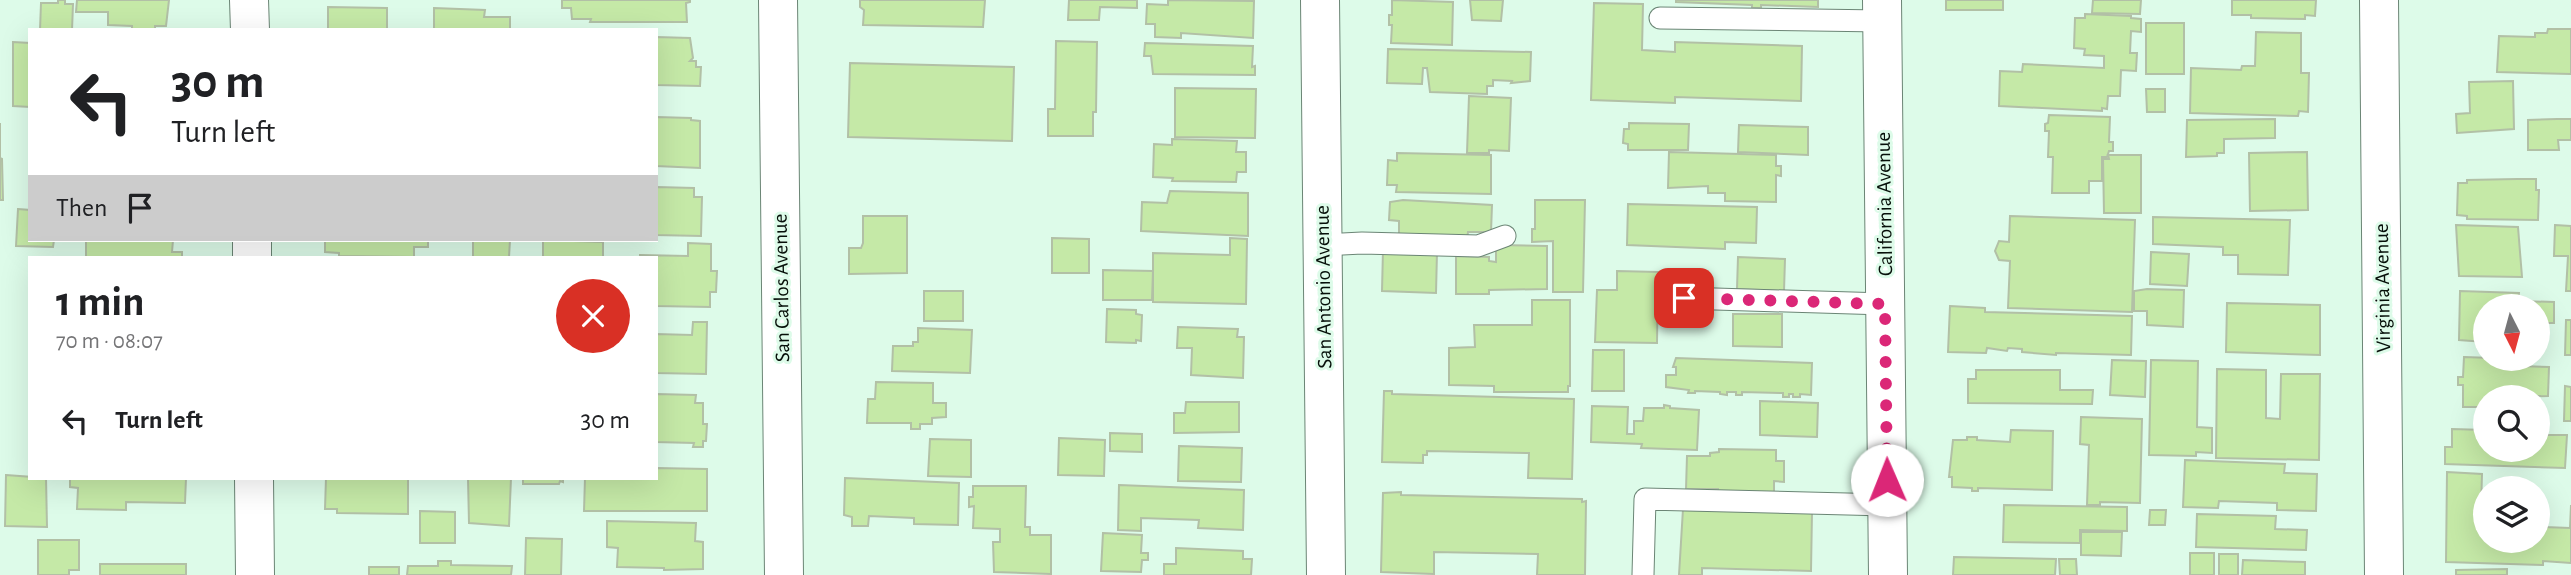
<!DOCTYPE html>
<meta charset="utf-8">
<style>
body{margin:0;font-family:"Alegreya Sans",sans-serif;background:#f6f6f6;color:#202124;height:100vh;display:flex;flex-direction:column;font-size:26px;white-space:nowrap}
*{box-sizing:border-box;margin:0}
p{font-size:23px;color:#757577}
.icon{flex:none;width:38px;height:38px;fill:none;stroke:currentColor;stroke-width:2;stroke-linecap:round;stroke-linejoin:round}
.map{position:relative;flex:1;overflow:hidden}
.details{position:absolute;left:28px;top:256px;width:630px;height:224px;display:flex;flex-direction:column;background:#fff;border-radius:0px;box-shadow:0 7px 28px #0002}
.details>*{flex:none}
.hud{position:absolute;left:28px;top:28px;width:630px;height:214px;border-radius:0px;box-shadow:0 7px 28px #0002;background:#fff;color:#202124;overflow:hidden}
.needle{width:46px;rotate:174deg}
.tools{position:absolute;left:2473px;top:294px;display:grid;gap:14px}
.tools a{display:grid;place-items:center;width:77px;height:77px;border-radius:50%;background:#fff;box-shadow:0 7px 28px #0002;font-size:35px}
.pin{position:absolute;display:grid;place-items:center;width:60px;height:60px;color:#fff;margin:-30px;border-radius:14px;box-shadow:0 4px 10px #0006}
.me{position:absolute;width:77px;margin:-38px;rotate:359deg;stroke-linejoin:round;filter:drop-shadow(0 0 5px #0008)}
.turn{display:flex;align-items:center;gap:24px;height:147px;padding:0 28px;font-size:32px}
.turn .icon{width:91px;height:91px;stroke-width:2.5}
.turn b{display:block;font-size:49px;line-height:60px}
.then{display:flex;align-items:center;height:66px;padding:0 28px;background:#0003;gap:14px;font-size:26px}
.round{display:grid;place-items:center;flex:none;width:74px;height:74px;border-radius:37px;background:#f6f6f6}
.overview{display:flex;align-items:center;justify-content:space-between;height:119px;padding:0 28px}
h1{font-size:42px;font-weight:700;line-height:52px}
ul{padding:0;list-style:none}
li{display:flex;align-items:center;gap:21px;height:91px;padding:0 28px}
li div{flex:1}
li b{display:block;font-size:26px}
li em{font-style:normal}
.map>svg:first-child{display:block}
</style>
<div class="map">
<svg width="2571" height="575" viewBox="0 0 2571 575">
<rect width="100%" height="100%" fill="#ddfbe9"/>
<!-- building -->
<g fill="#c5e9a7" stroke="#b2c0a6" stroke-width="2">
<path d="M58,0h7v4h8l-1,26h-32l1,-27h17z"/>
<path d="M77,0h92l-3,26h-11v4h-23v-4l-24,-1v-13h-32z"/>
<path d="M562,0h128v2l-4,1 1,19h-97l1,-3h-19l-1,-11h-9z"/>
<path d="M860,0h125l-2,27 -120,-2 1,-15 -4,-3z"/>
<path d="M1069,0h68v8l-37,-1 -1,13h-31z"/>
<path d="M1168,0l86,1 -1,37 -72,-5v5l-26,-1v-13h-9l1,-20 21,1z"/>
<path d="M1392,0l61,2 -1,43 -61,-2 1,-18h-3v-10h3z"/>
<path d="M1470,0h33l-2,21 -29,-1z"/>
<path d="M1676,0h142v7l-57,-2v3h-9v-3l-76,-3z"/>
<rect x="1946" y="0" width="57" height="10"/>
<path d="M2093,0h48l-1,14 -48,-1z"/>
<path d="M2232,0h84l-1,16 -10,-1v4l-54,-1v-3h-19z"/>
<path d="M1594,3l49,1 -1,46 33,2v-10l127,4 -1,55 -126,-4v6l-84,-3z"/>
<path d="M328,7l59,1v22h-59z"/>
<path d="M434,8l51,2 -1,7h26v13h-76z"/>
<path d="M2085,14l46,2v2l10,1v13l-10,-1 -1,22h7l-1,18 -15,-1 -1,26h-12l-1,13 -5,-1v3l-103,-5 1,-35 22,1 1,-8 81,4v-12l-20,-1 1,-6 -11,-1 1,-30h10z"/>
<rect x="2146" y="23" width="38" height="51"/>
<path d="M2548,29h23v45l-74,-2 2,-36 36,1v-4h12z"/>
<path d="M2256,32l45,1v40h8l-1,39 -9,-1 -1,5 -108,-3 1,-45 50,2 1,-4h13z"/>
<path d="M656,37l34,1 3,20 -3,3h6v6h5l-1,19 -44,-1z"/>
<path d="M1056,41l41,1 -1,70h-3v24h-45v-27h7z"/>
<path d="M13,42l17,1v64l-17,-1z"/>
<path d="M1145,43l108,3 -1,21 3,-1v9l-102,-1 -2,-18h-7z"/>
<path d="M1388,49l143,3 -1,29 -19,2 1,-2 -19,-1v6h-6v8l-57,-2 -3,-24h-4l-1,16 -35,-1z"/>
<path d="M850,63l164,4 -2,74 -164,-4z"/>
<path d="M2513,81l1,48 -57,4 -1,-19 14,-1 -1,-31z"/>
<path d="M1175,88l81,1 -1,49 -80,-1z"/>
<path d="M2146,89h19v23h-18z"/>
<path d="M1469,96l42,2 -2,53 -20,-1v3h-22z"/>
<path d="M2049,115l61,2 -1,25h4v9h-4l-2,6h-5v24h-13v12h-37l1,-36h-5l1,-26h-4v-7l3,-1z"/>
<path d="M656,117l35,1v2l9,1v47l-44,-2z"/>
<path d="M2275,119v19l-51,1v14h-7v3l-31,1 1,-37z"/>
<path d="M2557,119h14v21h-13l1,10h-31v-30z"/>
<path d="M0,123v35l2,1 1,41h-3z"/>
<path d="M1629,123l60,1 -1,26h-60v-6l-5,-1 1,-14h5z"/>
<path d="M1739,125l69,2v28l-70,-3z"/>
<path d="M1172,139l65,2 -1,11h10v20h-9l-1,10 -64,-1 1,-3 -20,-1 1,-33 18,1z"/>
<path d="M1669,152l107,3v11h5v10l-5,-1v27l-51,-1v-8h-17v-7l-40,2z"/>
<path d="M2307,152l1,58 -58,1 -1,-58z"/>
<path d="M1397,153l94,2v39l-95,-2 1,-7h-10l1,-25 9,1z"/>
<path d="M2108,155h33v58h-37l-1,-54h6z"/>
<path d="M2517,179h19v11h3l-1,30 -71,-1v-3l-10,-1 1,-32h9v-3z"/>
<path d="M656,187l38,1v9h8l-1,39 -45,-1z"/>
<path d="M1170,191l78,2v43l-107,-5 1,-29 25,1z"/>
<path d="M1403,200l89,5 -1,27h-23l-1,8 -68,1v-20l-10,-1 1,-18z"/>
<path d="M1535,200h50l-2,92h-30v-51l-21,1v-13h3z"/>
<path d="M1628,204l129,3 -1,36 -31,-1v7l-98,-4z"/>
<path d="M18,209l12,1v30h24l-1,7 -37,-1z"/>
<path d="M863,216h44v57l-58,1v-26h12l2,-5z"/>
<path d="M2010,216l125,4 -3,92 -124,-4 2,-47 -11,-1 -4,-9 4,-10 10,1z"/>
<path d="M2153,217l137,3 -2,55 -50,-1v-19h-15v-8l-70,-3z"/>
<path d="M2456,225l62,2 4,50 -63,-1z"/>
<path d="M2555,225l16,1v65h-5l2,-35h-14z"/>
<path d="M1052,238l37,1v34h-37z"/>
<path d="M1230,238l17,1 -1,65 -93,-2v-49l77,2z"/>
<path d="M86,240h87l-1,12h10v5h-96z"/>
<path d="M325,240h103v7h-14v10l-75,-1v-3l-14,-1z"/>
<path d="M473,240h37l-1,17h-36z"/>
<path d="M543,240l60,2v15h-60z"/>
<path d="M688,243l23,1v27h6l-1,21h-6v15l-54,-1v-49h-16v-2l48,1z"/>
<path d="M1496,245l51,1v43l-58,1v4h-33v-38l33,1v4l7,1z"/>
<path d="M1383,250l54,2 -1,41 -54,-2z"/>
<path d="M2151,252l38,2 -2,32 -37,-2z"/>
<path d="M1738,257l47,2 -1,32 -47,-2z"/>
<path d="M1103,270l50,1 -1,29h-49z"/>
<path d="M1617,271l41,1 -1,71 -62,-1 2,-52h20z"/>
<path d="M2147,289l37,1 -1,37 -36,-2v-14h-13v-20z"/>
<rect x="924" y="291" width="39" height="30"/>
<path d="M2460,291l59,2 -1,8 36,1v21h-16v-17h-53v36l-26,-2z"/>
<path d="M1532,300h38v86h-2v6h-74v-6l-45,-1v-37l26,-1 -1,-22h58z"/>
<path d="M2227,303l93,2v50l-94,-3z"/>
<path d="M1950,306l35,2v4l147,4 -1,39 -75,-2v2l-34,-3v-3l-14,-1 -1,3 -20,-3 -1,5 -38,-1z"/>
<path d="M1107,309l29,1v4l6,1 -1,26 -5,-1v3l-30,-1z"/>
<path d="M1733,314h49v33l-49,-1z"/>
<path d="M2566,320h5v35h-6z"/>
<path d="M693,322h14l-1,52 -50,-1v-39l36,1z"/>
<path d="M1178,327l60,2 -1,8h7l-1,41 -52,-3 1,-27h-15z"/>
<path d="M918,328l54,2 -2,43 -78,-2 1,-25h20v-4h5z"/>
<path d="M1593,350h31v41h-32z"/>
<path d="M2464,357l56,2v7l29,1 -1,29 -63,1v10h-22v-22h-5v-8h5z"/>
<path d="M1676,358l136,5 -1,32 -11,-1v3h-7v-3h-4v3h-6v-4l-41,-1v3h-6v-3h-9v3l-7,-1v-2l-25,-1v2h-7l1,-3 -23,-3v-12h10v-8h-3z"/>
<path d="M2112,360l34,1 -1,36 -35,-2z"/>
<path d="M2151,360l47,1 -1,66 15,1v25l-16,-1v4l-47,-1z"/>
<path d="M2217,369l49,1v48l14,1 1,-45h39l-1,86 -103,-2z"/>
<path d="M1976,370h84v20h33l-1,14 -124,-1v-24h8z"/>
<path d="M876,382l57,1v20h13v14l-14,1v6h-12v5h-9v-6h-44l1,-24h7z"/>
<path d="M2565,386l6,1v34h-7z"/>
<path d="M1384,391h8v3l182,5 -2,80 -44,-1 1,-25 -102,-2v4h-4v8l-41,-1z"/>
<path d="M656,394l40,1 -1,8h8v21h4l-1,17h-3v6h-10l1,-4 -38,-1z"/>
<path d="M1760,401l58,2 -1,34 -57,-2z"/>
<path d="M1186,402h53v30l-65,1v-20h11z"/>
<path d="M1664,405l6,1v2l29,2 -2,40 -56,-2 1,-4 -51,-2 1,-36 36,1 -1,27h7v-13h9l1,-13h20z"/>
<path d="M2081,417l61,2 -2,84 -40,-1v3h-13l2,-60 -9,-1z"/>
<path d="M2452,429l33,1v20h53v-20h7v5h22l-2,33 -120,-4v-17h7z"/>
<path d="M2011,430l42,1 -1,59 -74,-2v3h-6v-3l-20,-1v-10h-3l4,-37h14v-3h10v3l33,2z"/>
<path d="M1110,433l32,1v18l-32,-1z"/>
<path d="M1059,438l46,2 -1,36 -46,-1z"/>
<path d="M930,439l41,1v37l-43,-1z"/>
<path d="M1179,446l63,2 -1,34 -63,-1z"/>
<path d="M1719,449l57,1v11h8v21l-10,-1v14l-56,-1v-5h-32l1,-33h23v-3l9,-1z"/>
<path d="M2185,460l100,4 -1,9 33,1 -1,37 -39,-1v-7l-58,-2 -1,7 -35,-1z"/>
<path d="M656,468l51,1v42h-123l1,-33h71z"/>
<path d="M2447,472l35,2 -1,34 4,1v32h53v-24h6v10l26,1 1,-23v58l-28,-2v4l-97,-3z"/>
<path d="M6,475l40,3 1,49 -42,-1z"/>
<path d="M70,478h116l-1,25 -59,-1v8l-49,-1 1,-21 -8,-1z"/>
<path d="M326,478h82v36l-71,-1v-4h-12z"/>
<path d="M468,478h43l-2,48 -40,-3z"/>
<path d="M523,478h40v4l-3,-1 -1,3h-36z"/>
<path d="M845,478l114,5 -1,42 -44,-1v-6l-45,-2 -1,10h-16v-9l-8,-2z"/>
<path d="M1119,485l125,5 -1,40 -45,-2 1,-8 -58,-2v13l-23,-1z"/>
<path d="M973,486h53l-1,41h5v8h21v39l-57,-2 -1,-30h7v-13l-27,-1 1,-22 -5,1v-10h4z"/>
<path d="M1401,492v3l181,4v3l4,-1 -1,74h-48l1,-21 -104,-2v22l-53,-2 2,-79z"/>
<path d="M2004,505l123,2v24l-47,-1v13l-77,-1z"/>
<path d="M1683,509l129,3 -1,59 -109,-3v7h-23z"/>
<path d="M2150,510h16l-1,15h-16z"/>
<path d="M420,511l35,1v31h-35z"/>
<path d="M2197,514l79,2 -1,13 32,1 -1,20 -110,-3z"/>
<path d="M607,521l89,2 -1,18 8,1v27l-39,1v-2l-47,-1 1,-19 -11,-1z"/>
<path d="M2081,532h41l-1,24 -40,-1z"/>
<path d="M1103,533l39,2 -1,18h7v7h-6l-1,12 -40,-1z"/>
<path d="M526,538l36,1 -1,36h-36z"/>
<path d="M38,540h41v30h-10v5h-31z"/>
<path d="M1176,548l67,3v8h9l-1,16h-87v-11h12z"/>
<rect x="2190" y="553" width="24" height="22"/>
<rect x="2219" y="554" width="19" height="21"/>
<path d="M1954,557l102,2 -1,16h-102z"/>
<path d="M2059,559h17l1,16h-17z"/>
<path d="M2243,560l62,2v13h-63z"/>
<path d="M438,561h13v4l61,1 -1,9h-104l1,-9h30z"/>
<rect x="100" y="564" width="86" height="11"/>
<rect x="369" y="567" width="30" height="8"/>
<path d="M2507,569v6h-51v-5z"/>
</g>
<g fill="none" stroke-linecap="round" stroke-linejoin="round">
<defs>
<g id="service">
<path d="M1660,18l222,3"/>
<path d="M1323,245l39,-2 116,3 27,-10"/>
<path d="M1683,298l202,6"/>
<path d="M1643,575l2,-76 242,6"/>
</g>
<g id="minor">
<path d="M249,0l1,30"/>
<path d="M778,0l6,575"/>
<path d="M1320,0l6,575"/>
<path d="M2379,0l5,575"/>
<path d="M252,240v17"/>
<path d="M254,478l1,97"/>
</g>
<path id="secondary" d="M1882,0l6,575"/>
</defs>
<!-- service casing -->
<use href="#service" stroke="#6b8575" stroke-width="23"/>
<!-- minor casing -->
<use href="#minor" stroke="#6b8575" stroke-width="40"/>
<!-- secondary casing -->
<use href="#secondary" stroke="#6b8575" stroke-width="40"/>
<!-- service -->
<use href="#service" stroke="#fff" stroke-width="21"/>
<!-- minor -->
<use href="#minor" stroke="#fff" stroke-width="38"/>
<!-- secondary -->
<use href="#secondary" stroke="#fff" stroke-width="38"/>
</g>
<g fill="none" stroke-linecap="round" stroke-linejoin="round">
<!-- route -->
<path stroke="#db2777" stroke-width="12" stroke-dasharray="0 21.6" d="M1684,298l201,6 2,176"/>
</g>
<g text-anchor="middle" stroke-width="6" stroke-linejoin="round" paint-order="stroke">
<!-- street labels -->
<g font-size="21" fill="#060f09" stroke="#ddfbe9">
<text transform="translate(1884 204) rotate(-91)" y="7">California Avenue</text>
<text transform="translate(1323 287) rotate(-91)" y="7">San Antonio Avenue</text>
<text transform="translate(781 288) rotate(-91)" y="7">San Carlos Avenue</text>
<text transform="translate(2382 288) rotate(-91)" y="7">Virginia Avenue</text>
</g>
</g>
</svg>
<div class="tools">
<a><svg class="needle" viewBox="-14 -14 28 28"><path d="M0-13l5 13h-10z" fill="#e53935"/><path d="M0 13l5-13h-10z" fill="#757577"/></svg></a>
<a><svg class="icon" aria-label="search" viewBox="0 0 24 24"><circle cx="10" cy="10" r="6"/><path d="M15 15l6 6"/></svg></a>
<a><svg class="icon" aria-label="layers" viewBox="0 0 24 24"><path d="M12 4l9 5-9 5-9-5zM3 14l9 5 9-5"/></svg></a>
</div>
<div class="pin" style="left:1684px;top:298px;background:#d93025"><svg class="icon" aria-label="arrive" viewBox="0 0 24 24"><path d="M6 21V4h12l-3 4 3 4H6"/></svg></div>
<svg class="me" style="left:1887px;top:480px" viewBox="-20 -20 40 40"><circle r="19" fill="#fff"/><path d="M0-13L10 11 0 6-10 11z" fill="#db2777"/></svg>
<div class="hud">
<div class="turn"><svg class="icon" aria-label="left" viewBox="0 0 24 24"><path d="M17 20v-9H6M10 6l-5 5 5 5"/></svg><div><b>30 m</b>Turn left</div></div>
<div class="then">Then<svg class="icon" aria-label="arrive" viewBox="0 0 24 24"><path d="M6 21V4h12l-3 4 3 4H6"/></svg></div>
</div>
<section class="details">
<div class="overview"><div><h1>1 min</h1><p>70 m · 08:07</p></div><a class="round" style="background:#d93025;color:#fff"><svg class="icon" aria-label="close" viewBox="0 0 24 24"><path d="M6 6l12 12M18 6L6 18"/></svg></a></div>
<ul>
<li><svg class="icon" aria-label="left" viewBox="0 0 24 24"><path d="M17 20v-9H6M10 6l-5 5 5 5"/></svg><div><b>Turn left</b></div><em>30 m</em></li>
</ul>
</section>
</div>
